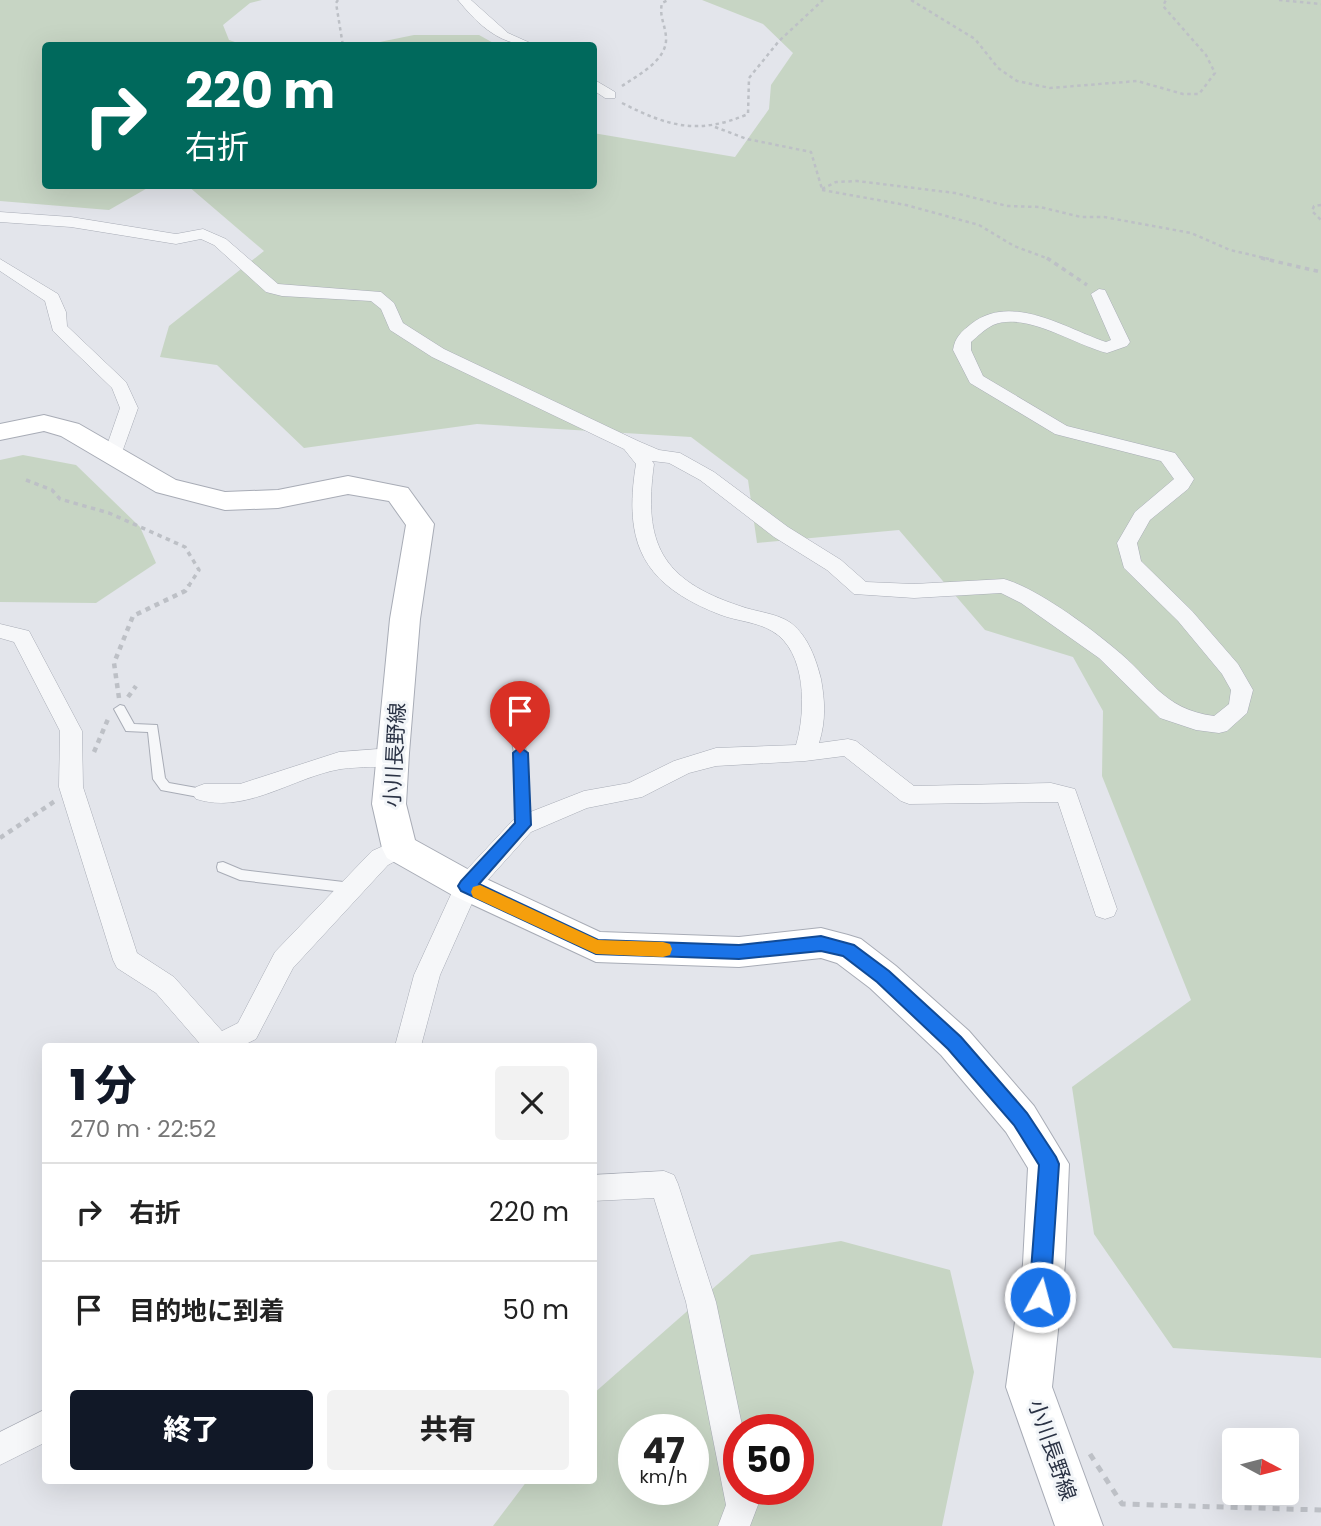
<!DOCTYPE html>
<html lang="ja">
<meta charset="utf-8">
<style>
body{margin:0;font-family:Poppins,"Noto Sans JP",sans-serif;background:#f2f2f2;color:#222;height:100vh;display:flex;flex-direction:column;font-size:26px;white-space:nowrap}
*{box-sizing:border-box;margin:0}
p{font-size:23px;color:#767676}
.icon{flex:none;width:38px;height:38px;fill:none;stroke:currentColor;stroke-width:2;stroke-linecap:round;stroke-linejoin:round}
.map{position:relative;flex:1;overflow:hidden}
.sheet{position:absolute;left:42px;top:1043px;width:555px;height:441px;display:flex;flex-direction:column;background:#fff;border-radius:7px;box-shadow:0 7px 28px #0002}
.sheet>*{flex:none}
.guide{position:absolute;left:42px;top:42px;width:555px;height:147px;border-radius:7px;box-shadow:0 7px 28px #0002;background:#00695c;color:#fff;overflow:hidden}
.needle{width:46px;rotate:97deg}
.tools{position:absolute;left:1222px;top:1428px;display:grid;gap:14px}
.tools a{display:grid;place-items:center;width:77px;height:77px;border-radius:7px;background:#fff;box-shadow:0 7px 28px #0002;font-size:35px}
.speed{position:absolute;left:618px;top:1414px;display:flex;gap:14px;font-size:35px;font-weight:700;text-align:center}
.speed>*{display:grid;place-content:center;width:91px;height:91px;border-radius:50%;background:#fff;box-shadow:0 7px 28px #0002;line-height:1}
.speed small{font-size:18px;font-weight:400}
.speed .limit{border:10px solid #d22;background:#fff;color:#111}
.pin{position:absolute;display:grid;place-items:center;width:60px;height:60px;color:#fff;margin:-72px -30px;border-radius:50% 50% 50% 0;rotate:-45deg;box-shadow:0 0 7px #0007}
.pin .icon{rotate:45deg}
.me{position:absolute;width:77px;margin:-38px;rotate:7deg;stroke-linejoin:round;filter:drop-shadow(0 0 5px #0008)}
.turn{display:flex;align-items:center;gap:24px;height:147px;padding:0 28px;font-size:32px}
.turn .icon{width:91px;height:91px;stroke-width:2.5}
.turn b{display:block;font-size:49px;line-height:60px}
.round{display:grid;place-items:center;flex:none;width:74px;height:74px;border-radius:7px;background:#f2f2f2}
.overview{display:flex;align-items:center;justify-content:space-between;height:119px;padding:0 28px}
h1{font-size:42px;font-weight:800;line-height:52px;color:#111827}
.cta{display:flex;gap:14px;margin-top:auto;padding:14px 28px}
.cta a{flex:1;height:80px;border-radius:7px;background:#111827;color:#fff;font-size:28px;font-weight:800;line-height:80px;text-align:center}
.cta a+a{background:#f2f2f2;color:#222}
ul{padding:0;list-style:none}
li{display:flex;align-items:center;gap:21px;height:98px;padding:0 28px;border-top:2px solid #e0e0e0}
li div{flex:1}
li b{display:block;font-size:26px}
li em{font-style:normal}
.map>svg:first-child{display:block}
</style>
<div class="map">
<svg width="1321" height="1526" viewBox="0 0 1321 1526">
<rect width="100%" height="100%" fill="#e3e5eb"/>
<!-- green -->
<g fill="#c7d5c4" fill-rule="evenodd">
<path d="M0,0h262l-12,3 -27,22 6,15 15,5 -198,1v140h105l-42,24 -109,-9z"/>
<path d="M702,0h619v1358l-148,-10 -79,-114 -22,-147 119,-87 -89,-224 1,-65 -30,-54 -88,-27 -86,-100 -142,13 -9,-63 -57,-43 -214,-13 -173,24 -87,-83 -57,-8 9,-31 95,-75 -76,-65h405v-53l142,24 34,-48 2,-24 22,-32 -30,-29z"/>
<path d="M414,35h65l18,10h-132z"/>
<path d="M23,455l53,10 64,62 16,36 -60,40 -96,-1v-142z"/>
<path d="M841,1241l109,29 24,102 -32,154h-449l34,-45 66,-1v-86l158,-139zM634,1430h59v59h-59zM738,1430h60v59h-60z"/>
</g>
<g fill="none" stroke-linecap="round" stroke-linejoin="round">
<defs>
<g id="service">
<path d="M514,685l6,4 -2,18 8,46 3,72 -2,4h-8l-2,-4 -3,-72 -8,-46 2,-18z"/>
<path d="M120,705l4,1 10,18 23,1 8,53 4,5 39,7 2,3 -2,3 -4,2 -43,-8 -8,-11 -5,-47 -22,-1 -12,-22z"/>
<path d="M223,862l19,8 110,13 5,1 2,4 -2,4 -5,1 -112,-13 -22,-9 -1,-4 1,-4z"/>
</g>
<g id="minor">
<path d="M458,0h13l37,33 29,13c-36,0 -57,-19 -79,-46z"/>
<path d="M593,79l22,13v6h-10l-12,-8z"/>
<path d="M0,212l71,5 105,17 27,-5 23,10 52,45 103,8 13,11 9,20 41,26 194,92 21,9 21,3 34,19 74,55 53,33 25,22 48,2 90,-5c32,9 84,47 110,69 38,30 48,61 100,68l15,-12 2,-14 -9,-16 -44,-53 -54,-53 -7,-25 18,-31 39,-33 -13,-18 -106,-27 -85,-51 -17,-33c2,-13 8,-18 18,-26 41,-32 95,5 135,18l5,-2 -20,-46 8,-5 6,1 25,52 -3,4 -20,7c-32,-8 -82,-42 -114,-28 -8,4 -15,11 -22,17v8l12,26 84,50 108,27 19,26 -6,10 -38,31 -13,23 4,18 51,50 46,53 15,26 -6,23 -20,18 -8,2 -23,-3 -36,-12 -61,-60 -78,-55 -20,-10 -87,5 -60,-4 -27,-24 -53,-33 -74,-57 -31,-17 -17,-2 2,3c-11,79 7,116 86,142 16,6 37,7 51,17 17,13 25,36 30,56 4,22 5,42 -2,64l29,-4 8,2 58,45 137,-3 24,6 42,120 -3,7 -9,3 -9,-3 -38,-114 -149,2 -8,-3 -57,-45 -39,5 -89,5 -27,7 -47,24 -55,11 -56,24 -54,60 -37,83 -19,71h-26l19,-71 44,-96 57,-61 69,-27 45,-8 45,-22 42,-13 80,-3c10,-33 11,-94 -24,-114 -15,-9 -35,-10 -51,-16 -78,-30 -98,-71 -85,-151l-12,-15 -192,-92 -42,-27 -9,-21 -10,-8 -89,-5 -16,-4 -52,-47 -13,-6 -25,5 -105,-17 -71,-5z"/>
<path d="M0,259l58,35 8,18 1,14 59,56 12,26 -18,50 -7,2 -9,-6 16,-46 -8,-20 -59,-57 -8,-30 -45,-30z"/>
<path d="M0,624l29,7 53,100 1,56 54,166 37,24 48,54 16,-8 37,-71 97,-101 27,-12 8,2 4,7 -4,7 -19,10 -95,103 -37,71 -14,7h-40l-46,-53 -39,-25 -4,-8 -54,-173 1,-56 -46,-89 -14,-4z"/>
<path d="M392,748l8,3 3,6 -3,6c-19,6 -39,3 -59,6 -48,8 -95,46 -145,30l-4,-6 4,-6 8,-3h36l99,-32z"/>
<path d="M664,1171l10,4 4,9 38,118 27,128h-5v59h17l3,16 -8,21h-32l8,-21 -40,-203 -32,-104 -61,3v-26z"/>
<path d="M46,1409v33l-46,23v-33z"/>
</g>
<path id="secondary" d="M44,415l35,9 97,56 49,12 53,-2 70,-14 60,12 26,36 -14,95 -11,134 -3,51 9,36 65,36 120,56 139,5 82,-9 27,7 13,4 35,27 73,65 65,75 35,58 -4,100 -13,123 51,139h-48l-49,-139 17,-123 5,-96 -22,-36 -65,-77 -71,-67 -33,-25 -16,-5 -82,9 -143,-5 -142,-66 -67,-38 -5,-10 -10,-44 18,-185 16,-94 -17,-24 -41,-7 -70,14 -53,2 -69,-18 -95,-56 -17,-5 -44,9v-16z"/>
</defs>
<!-- service casing -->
<use href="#service" stroke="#a8acb6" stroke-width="2"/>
<!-- minor casing -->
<use href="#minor" stroke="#a8acb6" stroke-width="1"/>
<!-- secondary casing -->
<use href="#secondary" stroke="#a8acb6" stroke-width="2"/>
<!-- path-far3 -->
<g stroke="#bdc0c6" stroke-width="2.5" stroke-dasharray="3.5 3.5" stroke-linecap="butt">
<path d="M338,0l-2,3 7,43"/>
<path d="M911,0l64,39 23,29 19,13 33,7 87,-7 46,13h16l16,-21 -9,-18 -43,-49 3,-6"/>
<path d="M1279,0l42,4"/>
<path d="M622,86c16,-11 46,-26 44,-49 -1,-13 -7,-21 -4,-34l6,-3"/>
<path d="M622,103c47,24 77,32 126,11l1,-36 30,-37 44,-41"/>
<path d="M715,127l32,12 64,13 11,37"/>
<path d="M822,189l14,-7 21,-1 98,12 52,13 33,1 41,10h23l87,16 39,17 39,9"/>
<path d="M822,190l84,15 73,20 35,21 35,13"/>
<path d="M1321,205l-7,1 -2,5 9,9"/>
</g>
<!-- path-far2 -->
<g stroke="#bdc0c6" stroke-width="3.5" stroke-dasharray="4.5 4.5" stroke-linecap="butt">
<path d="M1047,258l40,27"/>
<path d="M1261,258l60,14"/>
<path d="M26,480l26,10 8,9 49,14 76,34 14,23 -11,17"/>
</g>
<!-- path-far1 -->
<g stroke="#bdc0c6" stroke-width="4.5" stroke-dasharray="5 5" stroke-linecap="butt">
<path d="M128,697l8,-11"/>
<path d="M119,698l-5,-35 19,-47 52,-25 4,-6"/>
<path d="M94,752l14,-33"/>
<path d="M0,838l55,-37"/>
</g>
<!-- path -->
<path stroke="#bdc0c6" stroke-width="5" stroke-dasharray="7 7" stroke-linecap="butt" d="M1090,1454l32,50 199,6"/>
<!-- service -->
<use href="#service" fill="#f6f7f9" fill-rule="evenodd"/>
<!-- minor -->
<use href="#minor" fill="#f6f7f9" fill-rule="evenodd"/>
<!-- secondary -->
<use href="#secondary" fill="#fff" fill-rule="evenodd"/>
</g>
<!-- route -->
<path fill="#1a73e8" stroke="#114b97" stroke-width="2" d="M520,747l8,6 3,72 -52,59 119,56 141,5 82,-9 33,9 35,26 72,66 66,76 29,44 3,7 -9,133 -3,7 -7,3 -8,-3 -3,-7 10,-132 -25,-40 -66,-76 -71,-67 -34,-26 -22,-5 -82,8 -143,-5 -135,-63 -3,-5 3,-5 54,-58 -2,-70z"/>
<!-- slow -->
<path fill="#f59e0b" d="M480,885l118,55 65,2 7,2 2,5 -2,6 -7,2 -67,-3 -123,-57 -2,-5 2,-5z"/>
<g text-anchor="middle" stroke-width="6" stroke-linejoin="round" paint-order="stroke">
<!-- street labels -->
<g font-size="21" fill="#2a3244" stroke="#f2f5f8">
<text transform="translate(395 755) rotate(-87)" y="7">小川長野線</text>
<text transform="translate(1052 1450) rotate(71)" y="7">小川長野線</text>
</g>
</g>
</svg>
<div class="tools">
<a><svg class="needle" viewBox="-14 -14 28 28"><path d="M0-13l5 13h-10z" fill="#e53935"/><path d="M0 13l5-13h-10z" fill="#767676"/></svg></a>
</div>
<div class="speed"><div>47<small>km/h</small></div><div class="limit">50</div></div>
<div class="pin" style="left:520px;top:753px;background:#d93025"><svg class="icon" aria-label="arrive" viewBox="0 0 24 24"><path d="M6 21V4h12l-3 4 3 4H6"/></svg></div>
<svg class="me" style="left:1040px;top:1297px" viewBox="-20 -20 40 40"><circle r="17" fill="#1a73e8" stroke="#fff" stroke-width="3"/><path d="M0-11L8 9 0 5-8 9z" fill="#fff"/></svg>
<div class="guide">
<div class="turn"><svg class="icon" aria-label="right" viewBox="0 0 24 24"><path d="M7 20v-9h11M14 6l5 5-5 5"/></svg><div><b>220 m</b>右折</div></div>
</div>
<section class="sheet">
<div class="overview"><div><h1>1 分</h1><p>270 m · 22:52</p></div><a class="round"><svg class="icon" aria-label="close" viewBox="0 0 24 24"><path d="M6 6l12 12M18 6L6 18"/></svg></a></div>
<ul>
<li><svg class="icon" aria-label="right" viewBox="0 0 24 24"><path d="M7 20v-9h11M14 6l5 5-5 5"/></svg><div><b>右折</b></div><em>220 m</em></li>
<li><svg class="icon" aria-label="arrive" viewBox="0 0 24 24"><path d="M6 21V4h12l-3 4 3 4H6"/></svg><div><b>目的地に到着</b></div><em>50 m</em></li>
</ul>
<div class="cta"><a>終了</a><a>共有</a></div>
</section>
</div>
